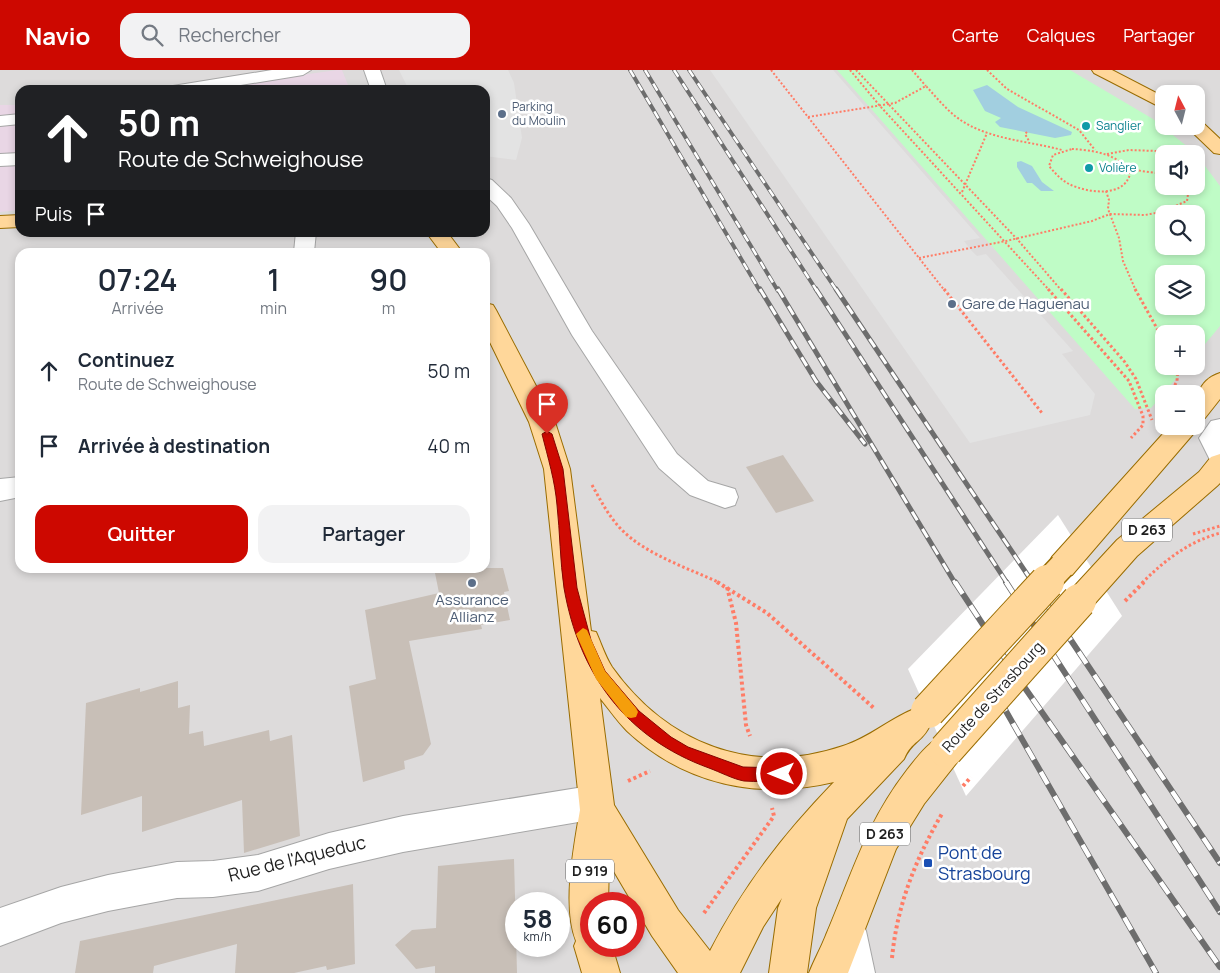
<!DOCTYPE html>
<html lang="fr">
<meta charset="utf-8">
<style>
body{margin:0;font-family:Manrope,sans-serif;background:#f2f2f3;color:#1f2937;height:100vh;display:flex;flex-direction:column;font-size:19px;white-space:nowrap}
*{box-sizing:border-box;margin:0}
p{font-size:16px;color:#747a83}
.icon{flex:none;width:28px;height:28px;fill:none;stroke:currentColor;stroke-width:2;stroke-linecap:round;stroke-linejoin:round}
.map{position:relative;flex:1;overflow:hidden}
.sheet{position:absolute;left:15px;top:178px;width:475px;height:325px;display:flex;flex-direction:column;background:#fff;border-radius:15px;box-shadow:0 2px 8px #0003}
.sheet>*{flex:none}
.top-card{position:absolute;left:15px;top:15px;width:475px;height:152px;border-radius:15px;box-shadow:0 2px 8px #0003;background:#202124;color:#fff;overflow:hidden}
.needle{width:32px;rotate:353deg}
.controls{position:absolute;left:1155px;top:15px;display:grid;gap:10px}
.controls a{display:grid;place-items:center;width:50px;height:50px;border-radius:10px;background:#fff;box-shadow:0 2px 8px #0003;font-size:25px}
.speed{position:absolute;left:505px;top:822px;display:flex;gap:10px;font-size:25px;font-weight:700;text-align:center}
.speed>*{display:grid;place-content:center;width:65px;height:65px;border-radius:50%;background:#fff;box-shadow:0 2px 8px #0003;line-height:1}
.speed small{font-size:12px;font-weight:400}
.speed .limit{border:8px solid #d22;background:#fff;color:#111}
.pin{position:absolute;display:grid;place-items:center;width:42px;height:42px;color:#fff;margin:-51px -21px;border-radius:50% 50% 50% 0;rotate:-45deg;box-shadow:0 0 5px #0007}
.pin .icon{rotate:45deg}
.me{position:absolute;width:55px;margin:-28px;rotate:270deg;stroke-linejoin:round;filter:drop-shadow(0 0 4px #0008)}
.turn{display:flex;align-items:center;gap:18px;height:105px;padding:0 20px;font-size:22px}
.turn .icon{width:65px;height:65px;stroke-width:2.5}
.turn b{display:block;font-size:35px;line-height:42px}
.then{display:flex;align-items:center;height:48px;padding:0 20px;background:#0003;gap:10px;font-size:19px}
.eta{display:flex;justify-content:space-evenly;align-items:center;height:85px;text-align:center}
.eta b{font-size:30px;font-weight:600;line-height:35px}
.cta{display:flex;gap:10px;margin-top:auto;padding:10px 20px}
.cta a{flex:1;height:58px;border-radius:15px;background:#cd0800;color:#fff;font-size:20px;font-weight:600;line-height:58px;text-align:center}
.cta a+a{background:#f2f2f3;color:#1f2937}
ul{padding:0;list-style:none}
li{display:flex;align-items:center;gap:15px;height:75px;padding:0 20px}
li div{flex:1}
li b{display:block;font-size:19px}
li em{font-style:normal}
header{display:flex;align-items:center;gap:30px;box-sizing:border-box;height:70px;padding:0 25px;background:#cd0800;color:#fff}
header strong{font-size:24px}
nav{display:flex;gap:28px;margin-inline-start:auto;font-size:18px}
.search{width:350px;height:45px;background:#f2f2f3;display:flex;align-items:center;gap:12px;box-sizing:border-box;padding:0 18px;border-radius:15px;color:#747a83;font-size:19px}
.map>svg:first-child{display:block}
</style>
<header>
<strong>Navio</strong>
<div class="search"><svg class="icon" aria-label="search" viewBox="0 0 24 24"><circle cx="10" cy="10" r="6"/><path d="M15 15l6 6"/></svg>Rechercher</div>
<nav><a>Carte</a><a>Calques</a><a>Partager</a></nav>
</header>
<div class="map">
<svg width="1220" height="903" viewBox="0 0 1220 903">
<rect width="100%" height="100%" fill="#f0ece4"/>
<!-- residential -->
<path fill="#dddbdb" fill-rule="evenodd" d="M0,0h1220v903h-1220zM20,20h465v142h-465zM1164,24h32v32h-32zM1164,84h32v32h-32zM1164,144h32v32h-32zM20,182h465v316h-465zM1164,204h32v32h-32zM1164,264h32v32h-32zM1164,324h32v32h-32zM516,834h43v42h-43zM591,834h43v42h-43z"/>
<!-- industrial -->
<g fill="#e9d6e5">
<path d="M337,0h5l8,20h-155z"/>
<path d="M0,35h20v105l-20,2z"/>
</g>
<!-- park -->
<path fill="#bffcc6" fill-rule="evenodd" d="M837,0h233l83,49 41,33 2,2h-32v32h32v-32l24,32v140l-24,29v-21h-32v32h23l-36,42 -16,1zM1164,144h32v32h-32zM1164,204h32v32h-32z"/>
<!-- parking -->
<g fill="#e3e3e3">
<path d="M399,0h109l6,13 8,55 -6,22 -31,-4v-66h-76z"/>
<path d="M710,0h123l147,168 -16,3 6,8 7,7 9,-2 87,97 -11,3 33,40 -5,21 -120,28z"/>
</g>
<!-- water -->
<g fill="#a2cfe0">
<path d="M987,15l31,22 54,25 -1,3 -16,3 -55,-11 -5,-5 6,-4 -16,-7 -12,-21z"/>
<path d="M1021,91l11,5 10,16 12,9h-13l-9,-8h-5l-10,-16v-5z"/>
</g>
<!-- pier -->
<path fill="#fff" d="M1058,445l64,101 -156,180 -58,-127z"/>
<!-- building -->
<g fill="#c8bfb7">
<path d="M783,385l31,46 -38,12 -30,-46z"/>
<path d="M434,498h69l6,23 -5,1 6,28 -29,5 1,4 -73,12 22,103 -8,11 -19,6 1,8 -42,13 -14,-96 27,-7 -11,-69 74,-17z"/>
<path d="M178,611v27l12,-3 -1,29 14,-3 1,15 65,-16 1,11 22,-6 8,101 -56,17 -2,-53 -100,32v-36l-61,19 5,-112 54,-15v4z"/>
<path d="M514,789l3,114h-82v-7l-19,3 -21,-24 17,-15 24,-2 2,-62z"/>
<path d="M353,814l2,80 -28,6 -1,-4 -32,7h-59l2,-29 -83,22 -1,7h-78l5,-32z"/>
</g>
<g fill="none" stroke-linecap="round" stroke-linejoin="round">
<defs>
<g id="minor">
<path d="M272,0h39l-8,5 -93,15h-39l2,-4 6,-1z"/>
<path d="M364,0h16l7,20h-16z"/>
<path d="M20,44v10l-20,2v-10z"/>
<path d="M20,83v12l-20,1v-12z"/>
<path d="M485,108l7,2 19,18 18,26 63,107 85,123 31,27 27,8 3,8 -3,8 -10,3 -35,-13 -31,-27 -87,-133 -60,-107 -15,-22 -12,-11z"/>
<path d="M296,162h20l-2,20h-20z"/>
<path d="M1220,349v46l-9,-3 -12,-24 12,-17z"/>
<path d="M20,407v20l-20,4v-22z"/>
<path d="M596,715l12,5 5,12 -5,12 -12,5 -193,33 -74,17 -71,22 -45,6 -36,1 -69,13 -47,12 -61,23v-38l61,-21 47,-12 69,-13 36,-1 45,-6 71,-22 74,-17z"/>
<path d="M847,842l13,6 6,13 9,42h-38l-9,-42 6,-13z"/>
</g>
<g id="major">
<path d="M1092,0h20l52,27v12l-70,-36z"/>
<path d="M1196,51l6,1 18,17v15l-6,-1 -24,-23 -3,-4h9z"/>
<path d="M20,145v12l-20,1v-12z"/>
<path d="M426,162h21l15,20h-21z"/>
<path d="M485,233l8,2 3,5 59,112 15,47 21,162 5,1c5,11 9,24 16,35 55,77 140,110 231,79 26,-8 46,-27 71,-37l11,5 5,11c-8,18 -18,15 -26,34l-57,60 -31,89 -9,65h-38l9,-65 4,-10 -19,29 -23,46h-62l-26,-37 -43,-73 -1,41h-17v42h21l8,27h-38l-8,-27 2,-5c-14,-35 -2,-95 4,-131l-36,-341 -15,-47 -44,-90zM600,628c9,11 17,23 27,33 58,54 131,69 207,51 -51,53 -90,103 -124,169l-32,-41 -64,-105z"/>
<path d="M1220,303v26l-15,19 -9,3c0,-21 0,-40 24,-48z"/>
<path d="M1196,354l2,2 -4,7 -122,142 -10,3 -10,-3 -4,-9 4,-9 118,-131h26z"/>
<path d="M1220,384v29l-3,3 -80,70 -48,54 -10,4 -10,-4 -5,-9 5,-9 48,-52 82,-68 12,-15z"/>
<path d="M946,664l12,5 5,11 -5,11 -34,43 -28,45 -48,124h-39c5,-13 12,-25 17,-38 26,-61 40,-112 81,-165 12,-15 22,-29 39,-36z"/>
</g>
</defs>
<!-- minor casing -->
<use href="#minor" stroke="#a6a6a6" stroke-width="2"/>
<!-- major casing -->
<use href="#major" stroke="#996c00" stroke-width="2"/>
<!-- path-far2 -->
<g stroke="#ff7c66" stroke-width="2" stroke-dasharray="2 2" stroke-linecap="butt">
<path d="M771,0l174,221"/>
<path d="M850,0l30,36 170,185"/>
<path d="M856,0l161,169 45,52"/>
<path d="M912,0l14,16"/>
<path d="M987,0l20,19 72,41 16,20"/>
<path d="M808,47l87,-14 31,-17c11,12 22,26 36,35 30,19 67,20 100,29"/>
<path d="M1027,62l-2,2 4,7"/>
<path d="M1072,79c20,1 49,5 58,25 -6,24 -43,19 -61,10 -8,-4 -14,-11 -20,-18l4,-11z"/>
<path d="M1107,84l22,-4 56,2"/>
<path d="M1127,99l37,5"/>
<path d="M1106,121l3,9 -1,9 11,29 4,23 13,30"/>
<path d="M962,122l25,-59"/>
<path d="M919,188l87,-17 86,-20 18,-7 35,1 16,-3 26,-11 1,-7 -3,-8"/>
</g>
<!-- path-far1 -->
<g stroke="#ff7c66" stroke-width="3" stroke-dasharray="2.5 2.5" stroke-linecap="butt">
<path d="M944,219l98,124"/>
<path d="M1048,219l81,92 14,35v9l-12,13"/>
<path d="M1061,219l63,72 12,18 16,41"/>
<path d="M1135,219l29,52"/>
<path d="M1170,324l7,-13 1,-15"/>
<path d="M1157,343l7,-10"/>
<path d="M592,415c9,16 17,32 30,45 23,24 68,39 98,53"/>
<path d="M1193,464l27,-8"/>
<path d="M1142,513c23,-23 46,-41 78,-50"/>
</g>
<!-- path -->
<g stroke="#ff7c66" stroke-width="4" stroke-dasharray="3 3" stroke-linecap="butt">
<path d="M717,512l50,31 108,96"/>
<path d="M727,517l9,36 10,102 4,11"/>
<path d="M1125,531l19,-19"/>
<path d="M628,711l22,-10"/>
<path d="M704,843l70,-97 -2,-8"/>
<path d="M892,888c5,-53 24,-100 51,-146"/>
</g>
<!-- minor -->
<use href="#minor" fill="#fff" fill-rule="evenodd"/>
<!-- major -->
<use href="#major" fill="#ffd79a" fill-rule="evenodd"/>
<defs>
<g id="rail-far2">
<path d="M630,0l130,221"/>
<path d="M645,0l133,221"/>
<path d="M674,0l143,221"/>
<path d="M689,0l148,221"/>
</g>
<g id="rail-far1">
<path d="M760,219l56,92 49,63"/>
<path d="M778,219l177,294"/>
<path d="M816,219l191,294"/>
<path d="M836,219l197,294"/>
</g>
<g id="rail">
<path d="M955,512l63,96 202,289"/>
<path d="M1006,512l214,330"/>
<path d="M1032,512l188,281"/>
<path d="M999,629l157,274"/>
</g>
</defs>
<!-- rail-far2 casing -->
<use href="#rail-far2" stroke="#6d6d6d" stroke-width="4"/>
<!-- rail-far1 casing -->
<use href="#rail-far1" stroke="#6d6d6d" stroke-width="5"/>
<!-- rail casing -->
<use href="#rail" stroke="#6d6d6d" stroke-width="6"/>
<!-- rail-far2 -->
<use href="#rail-far2" stroke="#fff" stroke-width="2.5" stroke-dasharray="8" stroke-linecap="butt"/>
<!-- rail-far1 -->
<use href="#rail-far1" stroke="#fff" stroke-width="3" stroke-dasharray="10" stroke-linecap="butt"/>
<!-- rail -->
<use href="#rail" stroke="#fff" stroke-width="4.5" stroke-dasharray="14" stroke-linecap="butt"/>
<defs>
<path id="major-bridge-far1" d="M1046,513l16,-17"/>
<g id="major-bridge">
<path d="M928,641l119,-129"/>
<path d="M946,680l133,-149"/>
</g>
</defs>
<!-- major-bridge-far1 casing -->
<use href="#major-bridge-far1" stroke="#996c00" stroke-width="28" stroke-linecap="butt"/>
<!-- major-bridge casing -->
<use href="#major-bridge" stroke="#996c00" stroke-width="36" stroke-linecap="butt"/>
<!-- path-bridge -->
<path stroke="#ff7c66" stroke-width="4" stroke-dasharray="3 3" stroke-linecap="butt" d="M963,716l8,-9"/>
<!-- major-bridge-far1 -->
<use href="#major-bridge-far1" stroke="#ffd79a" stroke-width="25"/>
<!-- major-bridge -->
<use href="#major-bridge" stroke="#ffd79a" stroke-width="34"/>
</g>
<!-- route -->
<path fill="#cd0800" stroke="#850500" d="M547,361l5,3 11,35 14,119 14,52 14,31 34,40 32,26 17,10 55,20 39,1 5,2 2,4 -2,5 -5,2c-12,0 -25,1 -38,0 -11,-2 -24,-9 -35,-13 -83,-30 -130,-94 -145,-180 -4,-27 -4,-56 -7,-83 -2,-24 -9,-47 -15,-71z"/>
<!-- slow -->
<path fill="#f59e0b" d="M583,558l4,2 18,41 31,37 2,4 -2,5 -5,1 -5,-1 -30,-38 -20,-45z"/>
<!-- markers -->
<g fill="#5c6f8a" stroke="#fff" stroke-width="2">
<circle cx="502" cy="44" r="5"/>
<circle cx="952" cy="234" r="5"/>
<circle cx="472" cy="513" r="5"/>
</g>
<g fill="#0f9aa8" stroke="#fff" stroke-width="2">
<circle cx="1086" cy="56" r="5"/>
<circle cx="1089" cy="98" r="5"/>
</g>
<rect fill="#1a4fb4" stroke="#fff" stroke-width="2" x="923" y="788" width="10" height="10" rx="2.5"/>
<g text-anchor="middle" stroke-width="5" stroke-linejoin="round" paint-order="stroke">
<!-- far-service labels -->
<g font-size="12" fill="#4e5e75" stroke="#fff" text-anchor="start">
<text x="512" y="41">Parking<tspan x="512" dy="14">du Moulin</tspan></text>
</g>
<!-- far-culture labels -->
<g font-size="12" fill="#0d838f" stroke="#fff" text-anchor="start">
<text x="1096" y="60">Sanglier</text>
<text x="1099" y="102">Volière</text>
</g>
<!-- shield labels -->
<g fill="#fff" stroke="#626262" stroke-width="1">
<rect x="1122" y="448.5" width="50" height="23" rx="4"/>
<rect x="860" y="752.5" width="50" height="23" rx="4"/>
<rect x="566" y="789.5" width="48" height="23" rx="4"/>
</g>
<g font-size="14" font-weight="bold" fill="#1f1f1f">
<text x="1147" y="465">D 263</text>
<text x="885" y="769">D 263</text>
<text x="590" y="806">D 919</text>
</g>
<!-- service labels -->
<g font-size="15" fill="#4e5e75" stroke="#fff" text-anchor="start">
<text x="962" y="239">Gare de Haguenau</text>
<text x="472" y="535" text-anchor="middle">Assurance<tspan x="472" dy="17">Allianz</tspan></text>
</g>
<!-- street labels -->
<g font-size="15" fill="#1f1f1f" stroke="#fff">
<text transform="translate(993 627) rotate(-48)" y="5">Route de Strasbourg</text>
</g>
<!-- near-transit labels -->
<g font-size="18" fill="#164399" stroke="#fff" text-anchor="start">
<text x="938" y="789">Pont de<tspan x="938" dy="21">Strasbourg</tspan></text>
</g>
<!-- near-street labels -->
<g font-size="18" fill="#1f1f1f" stroke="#fff">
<text transform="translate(297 789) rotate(-14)" y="6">Rue de l'Aqueduc</text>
</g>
</g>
</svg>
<div class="controls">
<a><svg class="needle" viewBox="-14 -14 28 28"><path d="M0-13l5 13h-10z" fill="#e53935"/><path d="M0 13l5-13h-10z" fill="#747a83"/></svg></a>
<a><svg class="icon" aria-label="sound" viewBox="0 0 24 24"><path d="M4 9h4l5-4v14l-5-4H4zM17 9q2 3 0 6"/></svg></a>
<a><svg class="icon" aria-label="search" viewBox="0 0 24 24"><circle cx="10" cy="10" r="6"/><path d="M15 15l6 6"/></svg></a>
<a><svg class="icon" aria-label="layers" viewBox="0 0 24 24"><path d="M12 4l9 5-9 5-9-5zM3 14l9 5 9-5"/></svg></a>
<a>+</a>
<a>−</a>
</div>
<div class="speed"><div>58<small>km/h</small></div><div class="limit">60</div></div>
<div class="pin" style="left:547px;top:364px;background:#d93025"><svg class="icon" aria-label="arrive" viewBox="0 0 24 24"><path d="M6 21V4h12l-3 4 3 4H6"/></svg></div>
<svg class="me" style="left:782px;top:704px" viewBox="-20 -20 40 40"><circle r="17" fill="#cd0800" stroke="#fff" stroke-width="3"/><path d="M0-11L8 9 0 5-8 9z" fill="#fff"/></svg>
<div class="top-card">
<div class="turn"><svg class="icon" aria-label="ahead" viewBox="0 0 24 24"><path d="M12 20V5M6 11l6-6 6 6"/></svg><div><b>50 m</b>Route de Schweighouse</div></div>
<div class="then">Puis<svg class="icon" aria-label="arrive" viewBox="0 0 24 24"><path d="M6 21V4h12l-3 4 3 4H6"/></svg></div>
</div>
<section class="sheet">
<div class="eta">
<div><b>07:24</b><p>Arrivée</p></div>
<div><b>1</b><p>min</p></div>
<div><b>90</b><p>m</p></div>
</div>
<ul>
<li><svg class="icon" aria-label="ahead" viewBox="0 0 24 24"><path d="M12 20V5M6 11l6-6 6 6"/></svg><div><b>Continuez</b><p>Route de Schweighouse</p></div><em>50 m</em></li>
<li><svg class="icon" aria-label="arrive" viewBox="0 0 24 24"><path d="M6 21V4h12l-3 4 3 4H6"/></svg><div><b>Arrivée à destination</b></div><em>40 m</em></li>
</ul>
<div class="cta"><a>Quitter</a><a>Partager</a></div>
</section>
</div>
